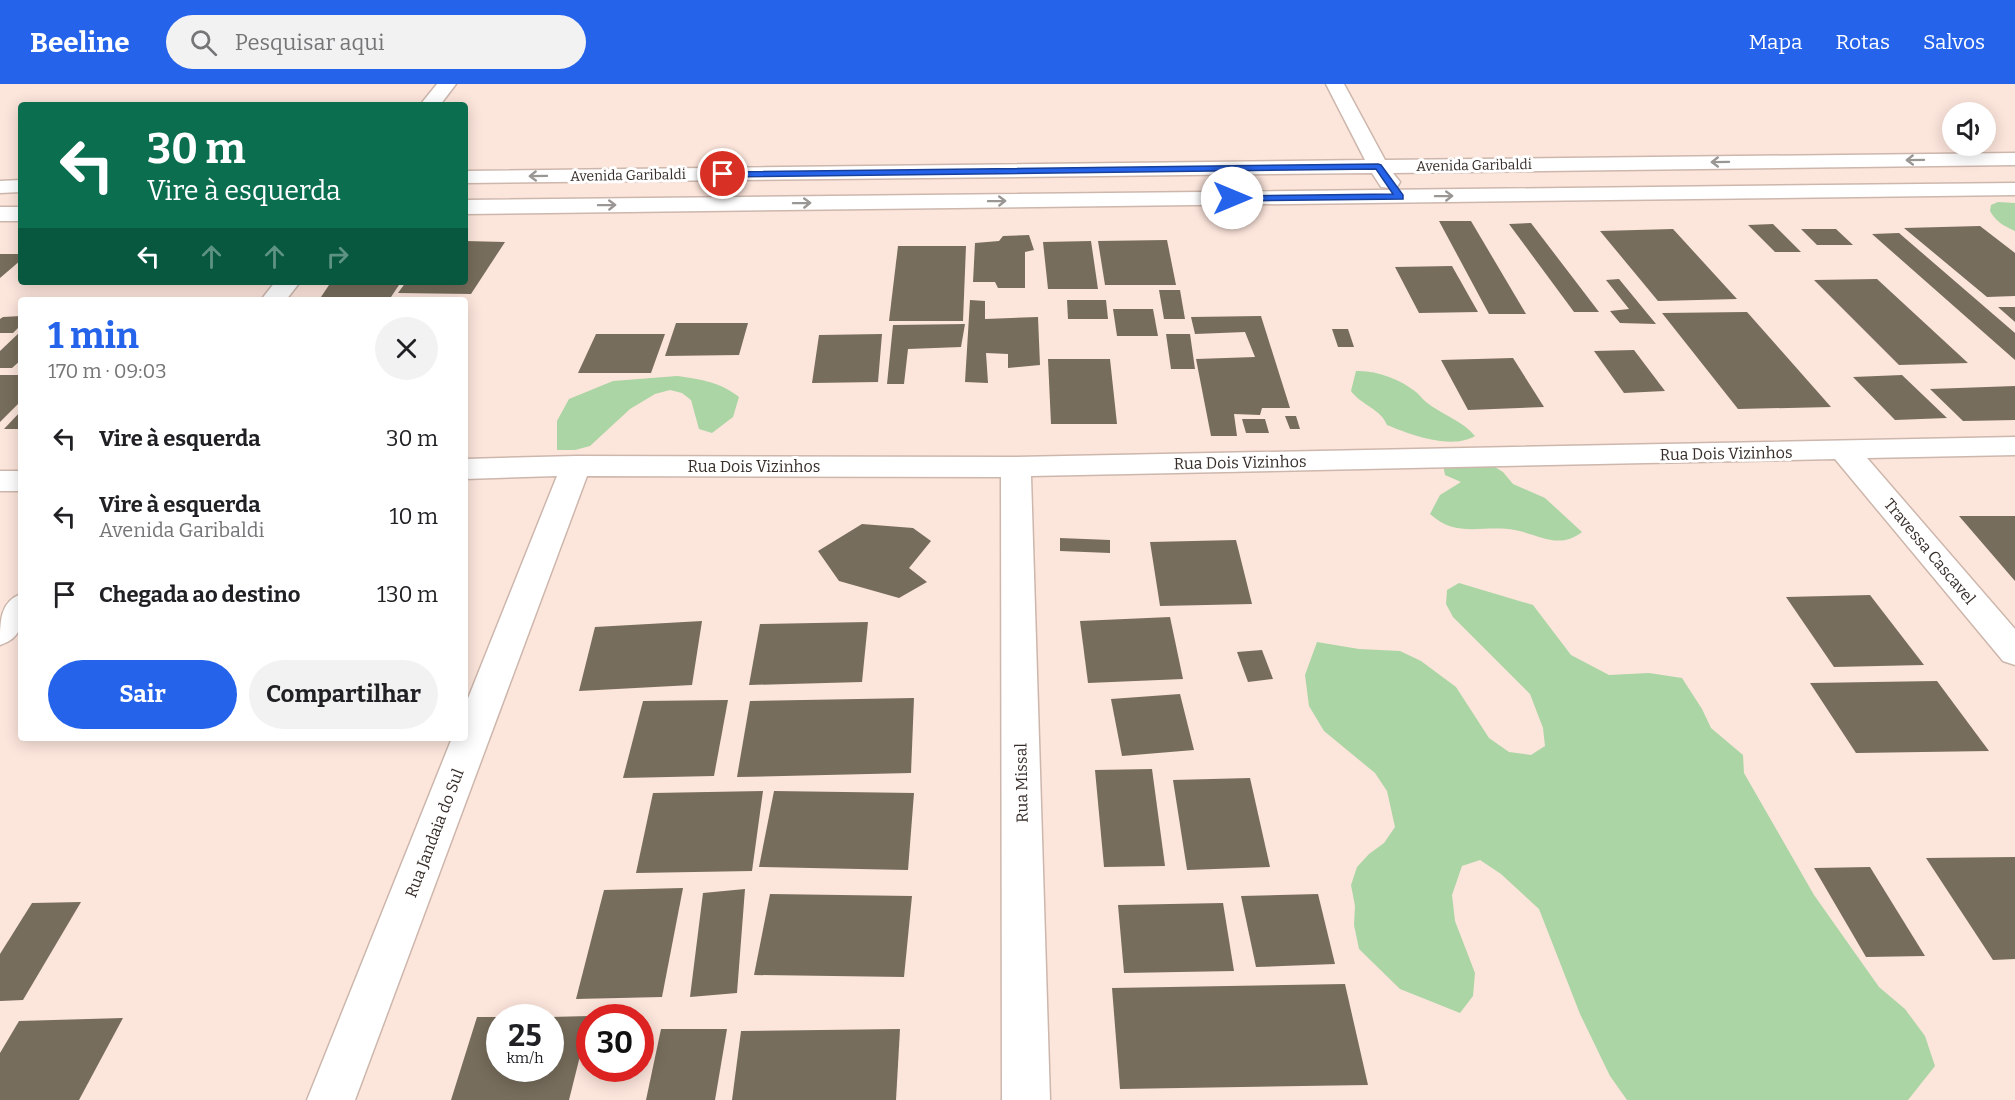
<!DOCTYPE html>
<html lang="pt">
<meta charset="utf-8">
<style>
body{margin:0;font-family:Bitter,serif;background:#f2f2f2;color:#202124;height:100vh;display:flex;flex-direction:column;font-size:22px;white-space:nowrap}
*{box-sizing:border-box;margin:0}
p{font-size:20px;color:#757577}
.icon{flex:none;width:33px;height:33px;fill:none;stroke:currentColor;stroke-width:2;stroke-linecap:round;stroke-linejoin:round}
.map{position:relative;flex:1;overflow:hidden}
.details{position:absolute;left:18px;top:213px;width:450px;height:444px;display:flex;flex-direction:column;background:#fff;border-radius:6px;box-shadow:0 3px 15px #0003}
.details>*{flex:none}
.hud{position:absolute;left:18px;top:18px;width:450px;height:183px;border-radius:6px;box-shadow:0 3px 15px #0003;background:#0b6e4f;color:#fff;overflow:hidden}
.buttons{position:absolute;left:1942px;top:18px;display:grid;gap:12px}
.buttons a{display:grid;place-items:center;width:54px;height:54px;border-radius:50%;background:#fff;box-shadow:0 3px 15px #0003;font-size:30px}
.speed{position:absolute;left:486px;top:920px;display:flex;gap:12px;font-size:30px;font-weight:700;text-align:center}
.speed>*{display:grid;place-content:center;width:78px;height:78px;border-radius:50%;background:#fff;box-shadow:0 3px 15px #0003;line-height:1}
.speed small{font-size:15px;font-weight:400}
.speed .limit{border:9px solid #d22;background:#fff;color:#111}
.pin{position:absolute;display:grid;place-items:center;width:51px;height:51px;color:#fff;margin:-26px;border:3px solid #fff;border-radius:50%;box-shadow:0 2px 6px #0007}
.me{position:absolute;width:66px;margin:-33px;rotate:90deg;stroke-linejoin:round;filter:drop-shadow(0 0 4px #0008)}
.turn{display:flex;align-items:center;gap:21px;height:126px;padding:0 30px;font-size:27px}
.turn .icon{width:78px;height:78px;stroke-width:2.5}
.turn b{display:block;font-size:42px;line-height:51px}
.lanes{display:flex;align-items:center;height:57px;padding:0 30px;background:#0003;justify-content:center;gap:30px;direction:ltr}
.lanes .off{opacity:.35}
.round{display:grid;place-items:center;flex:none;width:63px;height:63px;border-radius:32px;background:#f2f2f2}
.headline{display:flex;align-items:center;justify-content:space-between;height:102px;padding:0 30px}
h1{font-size:36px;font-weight:700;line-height:45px;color:#2563eb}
.cta{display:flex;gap:12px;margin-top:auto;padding:12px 30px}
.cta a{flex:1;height:69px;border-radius:36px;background:#2563eb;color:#fff;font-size:24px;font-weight:700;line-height:69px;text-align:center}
.cta a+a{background:#f2f2f2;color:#202124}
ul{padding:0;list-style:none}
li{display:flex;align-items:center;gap:18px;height:78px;padding:0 30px}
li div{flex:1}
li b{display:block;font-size:22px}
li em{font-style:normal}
header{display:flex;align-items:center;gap:36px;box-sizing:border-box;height:84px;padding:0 30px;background:#2563eb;color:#fff}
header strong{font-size:28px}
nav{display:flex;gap:33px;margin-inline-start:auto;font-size:21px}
.search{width:420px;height:54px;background:#f2f2f2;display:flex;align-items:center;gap:15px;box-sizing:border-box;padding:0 21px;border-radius:33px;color:#757577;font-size:22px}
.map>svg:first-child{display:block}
</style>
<header>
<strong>Beeline</strong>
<div class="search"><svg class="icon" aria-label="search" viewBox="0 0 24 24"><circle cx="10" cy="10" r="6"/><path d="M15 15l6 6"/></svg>Pesquisar aqui</div>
<nav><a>Mapa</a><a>Rotas</a><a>Salvos</a></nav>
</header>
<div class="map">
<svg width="2015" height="1016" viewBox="0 0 2015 1016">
<rect width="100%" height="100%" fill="#fce5db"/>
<!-- green -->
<g fill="#abd5a5">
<path d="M1998,118l17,1v28c-11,-5 -19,-9 -25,-20l1,-6z"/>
<path d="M1356,287c20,-1 44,8 60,21 4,3 6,7 10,10 16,13 36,18 49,34 -23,14 -64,-1 -88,-11 -6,-16 -26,-20 -36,-34z"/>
<path d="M677,292c23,3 43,6 62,21l-6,20 -21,16 -13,-4 -8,-29 -9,-7 -12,-3 -15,4 -25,15 -40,37 -15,4h-18v-29l12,-22 44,-18z"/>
<path d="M1487,378l16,10 10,12 32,14 37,34c-23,18 -42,3 -67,-2 -32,-6 -58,9 -85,-16l10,-19 21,-13 -16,-7 -2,-11z"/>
<path d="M1459,499l74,22 38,50 38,20 40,-2 33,5 20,31 9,19 32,27 1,18 70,122 65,92 26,22 20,27 10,30 -27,34h-281l-17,-24 -30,-62 -41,-105 -38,-35 -21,-14 -18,6 -10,29 3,26 20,52 -2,23 -13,17 -60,-24 -41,-40 -5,-24 1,-19 -4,-21 6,-18 12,-13 15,-11 11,-16 -8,-36 -12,-18 -51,-42 -15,-25 -4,-31 12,-33 42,7 41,2 21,10 35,26 33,51 20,14 22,3 14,-9 -2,-18 -13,-34 -77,-77 -7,-13 1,-14z"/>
</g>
<!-- building -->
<g fill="#776d5c">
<path d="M1439,137h32l55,93h-37z"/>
<path d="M1531,139l68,89h-25l-65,-88z"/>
<path d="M1773,140l28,28h-26l-27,-27z"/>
<path d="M1980,142l35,27v43l-28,1 -83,-69z"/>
<path d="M1673,145l64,70 -79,2 -58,-70z"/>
<path d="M1801,145h35l17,16h-36z"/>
<path d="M1899,149l116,100v27l-143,-126z"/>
<path d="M1029,151l5,15 -9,2v36h-27l-3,-6h-22l2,-39 24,-2 4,-5z"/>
<path d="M1167,156l9,45h-71l-7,-44z"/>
<path d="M465,157l40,1 -34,52 -73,-1 8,-11h59z"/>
<path d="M1091,157l7,48h-50l-5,-47z"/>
<path d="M898,162h68l-3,75h-74z"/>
<path d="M0,170h21v6l-21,18z"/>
<path d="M1452,182l26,46 -59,1 -24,-46z"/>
<path d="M1619,195l37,45 -36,-1 -10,-12 19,-2 -23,-29z"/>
<path d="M1877,195l91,84 -69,2 -85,-85z"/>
<path d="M331,198h70l-12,18h-70z"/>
<path d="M1159,206h21l5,29h-21z"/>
<path d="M970,216l15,1v18l53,-2 2,48 -32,3v-14l-22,-1 2,30 -23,-1z"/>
<path d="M1067,216h39l2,19h-40z"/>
<path d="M1998,223h17v15z"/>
<path d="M1113,225h40l5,27h-41z"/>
<path d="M1747,228l84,95 -93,2 -76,-96z"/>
<path d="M21,232v9l-8,8h-13v-14l3,-2z"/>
<path d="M1261,232l29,92h-28l-2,7 -26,-1 3,22h-26l-15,-77 59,-2 -10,-25 -50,2 -4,-17z"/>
<path d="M676,239h72l-9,32 -74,1z"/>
<path d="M965,240l-4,23 -53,2 -4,35h-17l6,-59z"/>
<path d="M1332,245h16l6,18h-16z"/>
<path d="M21,247v29l-9,8h-12v-17z"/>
<path d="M596,250h69l-14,39h-73z"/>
<path d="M882,250l-4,48 -66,1 7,-48z"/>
<path d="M1166,250h24l5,35h-24z"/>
<path d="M1634,266l31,41 -41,2 -30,-42z"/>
<path d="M1513,274l31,49 -76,3 -27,-50z"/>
<path d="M1048,275h62l7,65h-66z"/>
<path d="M0,291h21v26l-21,21z"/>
<path d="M1902,291l45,43 -52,2 -42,-43z"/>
<path d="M2015,302v34l-52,1 -33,-32z"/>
<path d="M21,327v18h-17z"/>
<path d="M1285,332h11l4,13h-10z"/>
<path d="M1242,335h23l4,14h-23z"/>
<path d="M1959,432h56v65z"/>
<path d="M862,440l51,4 18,13 -22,27 18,14 -28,16 -60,-17 -21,-30z"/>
<path d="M1060,454l50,2v13l-50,-2z"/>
<path d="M1236,456l16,64 -92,2 -10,-64z"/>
<path d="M1870,511l54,70 -90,2 -48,-70z"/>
<path d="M1170,533l13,62 -95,4 -8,-62z"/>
<path d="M702,537l-10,64 -113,6 16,-64z"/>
<path d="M868,538l-6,60 -113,3 11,-61z"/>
<path d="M1262,566l11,29 -25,3 -11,-30z"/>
<path d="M1937,597l52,70 -133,2 -46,-70z"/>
<path d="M1180,610l14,56 -72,6 -11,-57z"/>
<path d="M914,614l-3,75 -174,4 13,-76z"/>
<path d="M728,616l-14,76 -91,2 20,-77z"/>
<path d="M1152,685l13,97 -61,1 -9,-97z"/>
<path d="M1250,694l20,89 -83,3 -14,-90z"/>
<path d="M763,707l-11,80 -116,2 17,-80z"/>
<path d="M774,707l140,2 -6,77 -149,-3z"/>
<path d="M2015,773v102l-22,1 -67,-102z"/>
<path d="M1870,783l55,89 -59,1 -52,-89z"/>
<path d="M683,804l-21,109 -86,2 28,-109z"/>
<path d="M745,805l-8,104 -47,4 13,-104z"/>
<path d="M770,810l142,2 -8,81 -150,-2z"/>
<path d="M1318,810l17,70 -79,3 -15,-71z"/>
<path d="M81,818l-58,98 -23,1v-47l32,-51z"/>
<path d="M1223,819l11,68 -110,2 -6,-68z"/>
<path d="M1345,900l23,101 -248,4 -8,-101z"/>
<path d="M590,932l-21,84h-118l26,-83h23v51h50v-51z"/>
<path d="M123,934l-44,82h-79v-47l19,-32z"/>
<path d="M661,945h66l-12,71h-69z"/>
<path d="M900,945l-4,71h-164l9,-69z"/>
</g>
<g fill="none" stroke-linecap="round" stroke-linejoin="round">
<defs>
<g id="minor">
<path d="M437,0h19l-16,21h-20z"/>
<path d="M1326,0h18l41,76 630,-7v12l-622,8 7,9 -3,5 -8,1 -8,-1 -9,-14 -907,10v-12l900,-11z"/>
<path d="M21,96v12l-21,1v-12z"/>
<path d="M2015,99v12l-1550,19v-14z"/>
<rect x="0" y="123" width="21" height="14"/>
<path d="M275,198h25l-14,18h-25z"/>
<path d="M2015,353v18l-148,3 148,171v36l-12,-4 -168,-202 -804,17 19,624h-48l-1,-623 -414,-1 -232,624h-48l145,-362h13v-32l92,-230 -92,3v-20l111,-3 440,1z"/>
<rect x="0" y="387" width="21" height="20"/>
<path d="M21,510c0,24 6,42 -21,51 0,-24 0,-43 21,-51z"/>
</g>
</defs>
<!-- minor casing -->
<use href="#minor" stroke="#cdb7ad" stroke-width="3"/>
<!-- minor -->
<use href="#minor" fill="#fff" fill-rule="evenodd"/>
</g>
<!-- one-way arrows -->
<defs><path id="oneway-shaft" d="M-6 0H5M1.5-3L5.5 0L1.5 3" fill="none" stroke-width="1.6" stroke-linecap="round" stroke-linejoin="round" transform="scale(1.5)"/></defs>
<g stroke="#9a9694">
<use href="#oneway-shaft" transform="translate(1915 76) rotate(179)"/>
<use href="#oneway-shaft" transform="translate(1720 78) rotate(179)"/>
<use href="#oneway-shaft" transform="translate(538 92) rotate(179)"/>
<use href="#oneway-shaft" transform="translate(1444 112) rotate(-1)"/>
<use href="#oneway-shaft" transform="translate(997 117) rotate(-1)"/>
<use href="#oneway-shaft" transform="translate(802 119) rotate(-1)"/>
<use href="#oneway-shaft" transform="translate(607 121) rotate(-1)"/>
</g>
<!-- route -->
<path fill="#2563eb" stroke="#184099" stroke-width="1.5" d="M1378,80l3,1 22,30v4l-171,2 -5,-3 5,-2 161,-2 -17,-25 -653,8 -5,-3 5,-2z"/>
<g text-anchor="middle" stroke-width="6" stroke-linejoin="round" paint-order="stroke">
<!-- far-street labels -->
<g font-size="14" fill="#362d29" stroke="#fff">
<text transform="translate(1474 81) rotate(-1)" y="5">Avenida Garibaldi</text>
<text transform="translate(628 91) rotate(-1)" y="5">Avenida Garibaldi</text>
</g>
<!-- street labels -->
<g font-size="16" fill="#362d29" stroke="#fff">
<text transform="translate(1726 369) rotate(-1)" y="6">Rua Dois Vizinhos</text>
<text transform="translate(1240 378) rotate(-1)" y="6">Rua Dois Vizinhos</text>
<text x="754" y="388">Rua Dois Vizinhos</text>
<text transform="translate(1930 467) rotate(50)" y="6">Travessa Cascavel</text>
<text transform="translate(1021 699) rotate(-91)" y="6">Rua Missal</text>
<text transform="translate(434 749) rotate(-69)" y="6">Rua Jandaia do Sul</text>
</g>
</g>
</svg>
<div class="buttons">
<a><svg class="icon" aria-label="sound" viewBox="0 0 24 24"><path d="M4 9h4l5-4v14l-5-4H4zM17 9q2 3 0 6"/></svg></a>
</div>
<div class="speed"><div>25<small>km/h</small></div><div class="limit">30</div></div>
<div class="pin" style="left:723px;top:90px;background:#d93025"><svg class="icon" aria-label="arrive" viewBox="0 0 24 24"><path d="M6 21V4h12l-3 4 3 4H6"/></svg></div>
<svg class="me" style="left:1232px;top:114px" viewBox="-20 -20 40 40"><circle r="19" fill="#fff"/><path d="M0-13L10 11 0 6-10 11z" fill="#2563eb"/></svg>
<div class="hud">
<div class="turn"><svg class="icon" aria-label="left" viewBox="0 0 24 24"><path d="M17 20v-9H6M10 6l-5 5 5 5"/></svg><div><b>30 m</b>Vire à esquerda</div></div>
<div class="lanes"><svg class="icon" aria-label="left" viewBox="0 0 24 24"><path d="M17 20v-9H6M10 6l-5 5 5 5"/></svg><svg class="icon off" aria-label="ahead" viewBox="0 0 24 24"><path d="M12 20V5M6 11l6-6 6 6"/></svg><svg class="icon off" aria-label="ahead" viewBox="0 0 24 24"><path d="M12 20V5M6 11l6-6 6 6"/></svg><svg class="icon off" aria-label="right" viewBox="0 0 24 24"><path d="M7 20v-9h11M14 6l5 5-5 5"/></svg></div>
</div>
<section class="details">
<div class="headline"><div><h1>1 min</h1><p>170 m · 09:03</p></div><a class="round"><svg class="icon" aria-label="close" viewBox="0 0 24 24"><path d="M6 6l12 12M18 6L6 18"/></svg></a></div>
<ul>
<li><svg class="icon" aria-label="left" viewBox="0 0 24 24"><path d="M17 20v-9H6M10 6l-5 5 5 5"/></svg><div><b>Vire à esquerda</b></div><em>30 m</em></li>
<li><svg class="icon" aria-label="left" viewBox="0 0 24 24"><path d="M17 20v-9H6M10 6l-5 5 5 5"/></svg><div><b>Vire à esquerda</b><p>Avenida Garibaldi</p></div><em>10 m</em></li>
<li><svg class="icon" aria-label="arrive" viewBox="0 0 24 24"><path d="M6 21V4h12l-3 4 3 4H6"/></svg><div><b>Chegada ao destino</b></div><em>130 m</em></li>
</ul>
<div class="cta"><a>Sair</a><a>Compartilhar</a></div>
</section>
</div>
